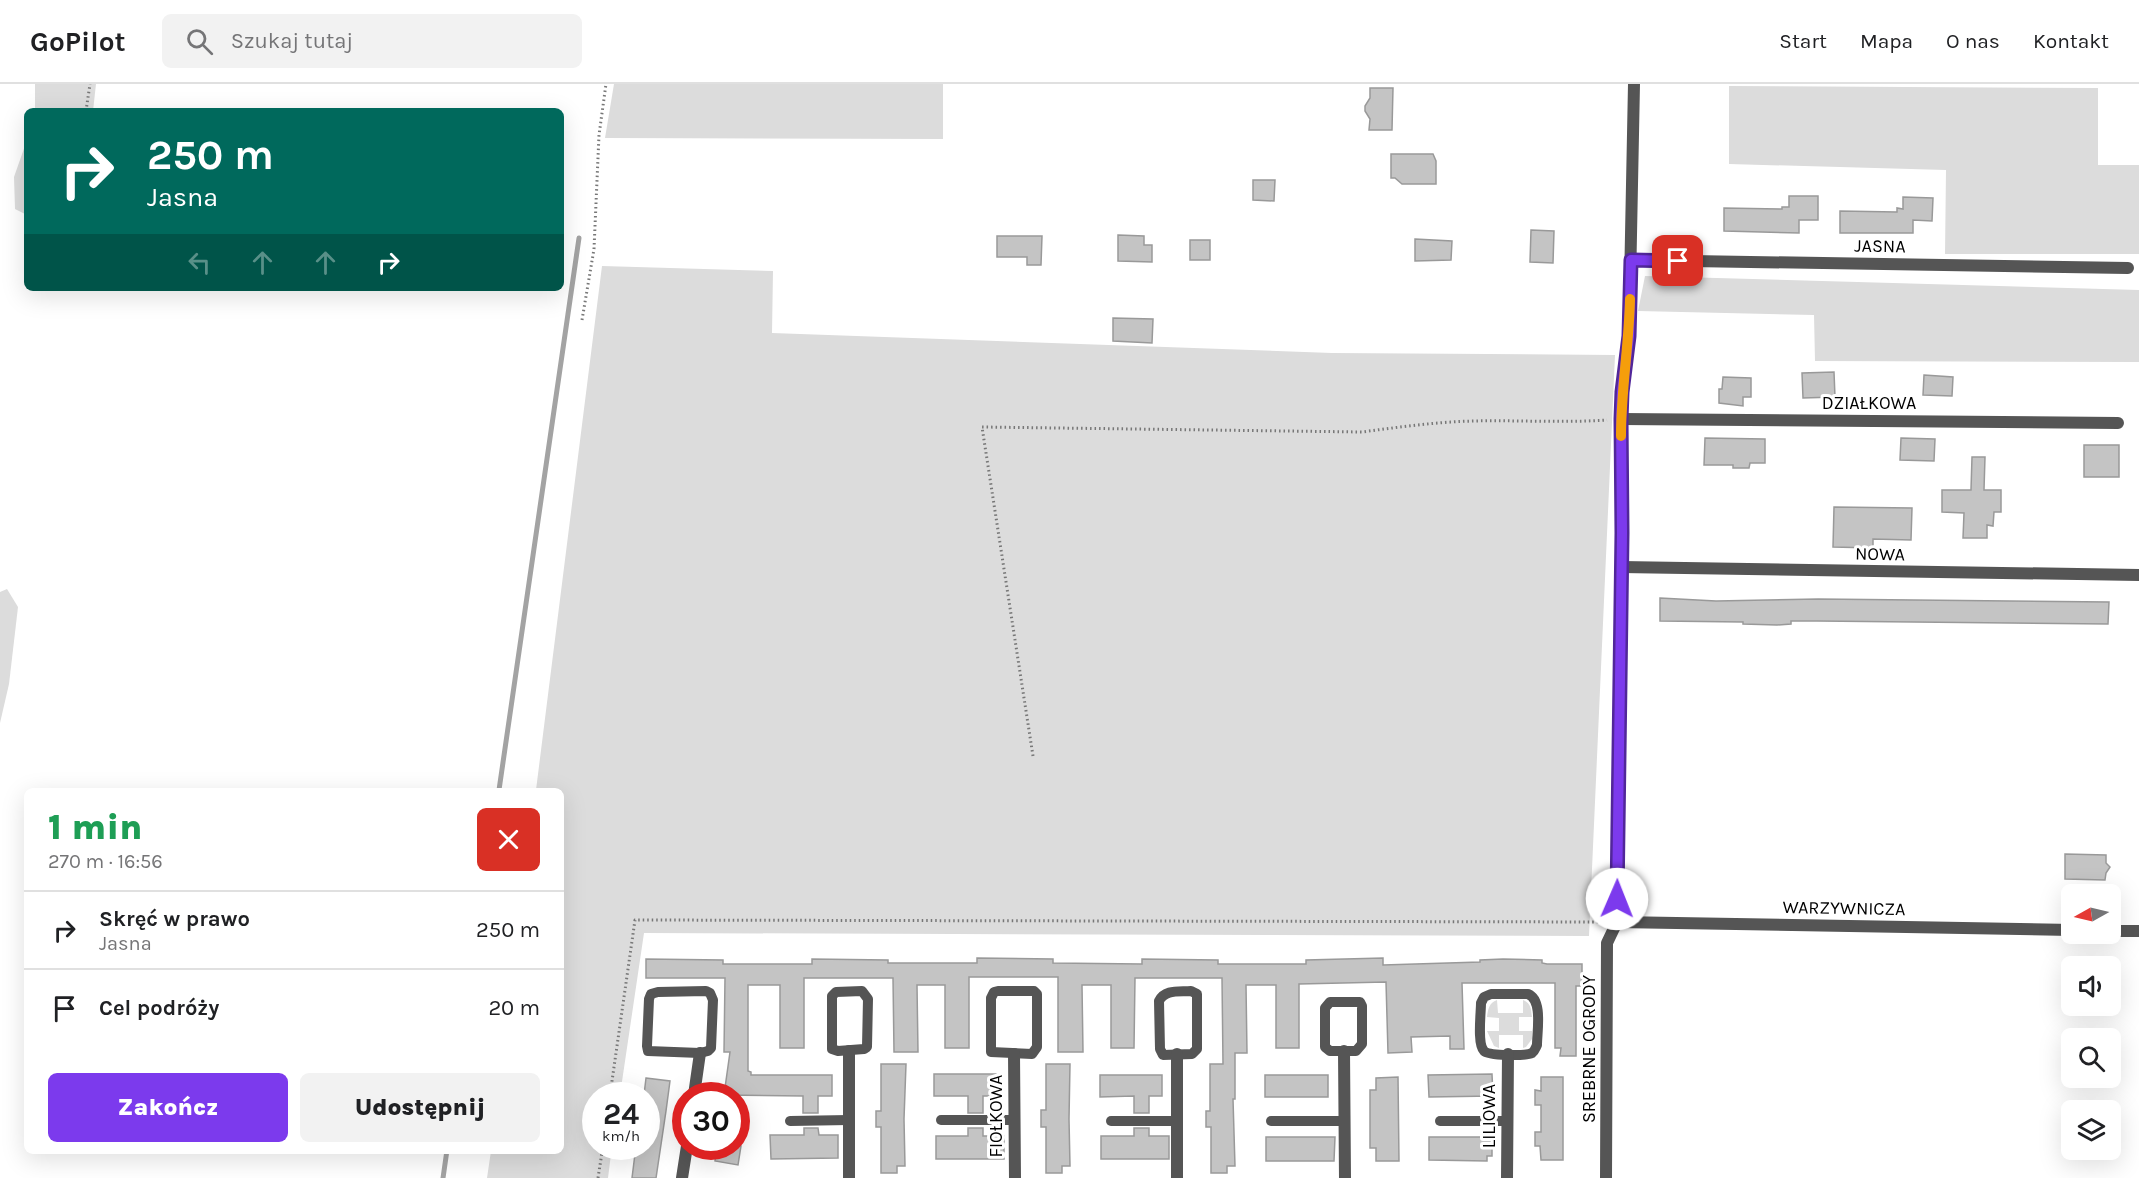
<!DOCTYPE html>
<html lang="pl">
<meta charset="utf-8">
<style>
body{margin:0;font-family:Karla,sans-serif;background:#f2f2f2;color:#202124;height:100vh;display:flex;flex-direction:column;font-size:22px;white-space:nowrap}
*{box-sizing:border-box;margin:0}
p{font-size:20px;color:#757577}
.icon{flex:none;width:33px;height:33px;fill:none;stroke:currentColor;stroke-width:2;stroke-linecap:round;stroke-linejoin:round}
.map{position:relative;flex:1;overflow:hidden}
.sheet{position:absolute;left:24px;top:704px;width:540px;height:366px;display:flex;flex-direction:column;background:#fff;border-radius:9px;box-shadow:0 6px 24px #0002}
.sheet>*{flex:none}
.hud{position:absolute;left:24px;top:24px;width:540px;height:183px;border-radius:9px;box-shadow:0 6px 24px #0002;background:#00695c;color:#fff;overflow:hidden}
.needle{width:39px;rotate:262deg}
.controls{position:absolute;left:2061px;top:800px;display:grid;gap:12px}
.controls a{display:grid;place-items:center;width:60px;height:60px;border-radius:9px;background:#fff;box-shadow:0 6px 24px #0002;font-size:30px}
.speed{position:absolute;left:582px;top:998px;display:flex;gap:12px;font-size:30px;font-weight:700;text-align:center}
.speed>*{display:grid;place-content:center;width:78px;height:78px;border-radius:50%;background:#fff;box-shadow:0 6px 24px #0002;line-height:1}
.speed small{font-size:15px;font-weight:400}
.speed .limit{border:9px solid #d22;background:#fff;color:#111}
.pin{position:absolute;display:grid;place-items:center;width:51px;height:51px;color:#fff;margin:-26px;border-radius:12px;box-shadow:0 3px 9px #0006}
.me{position:absolute;width:66px;margin:-33px;rotate:1deg;stroke-linejoin:round;filter:drop-shadow(0 0 4px #0008)}
.turn{display:flex;align-items:center;gap:21px;height:126px;padding:0 24px;font-size:27px}
.turn .icon{width:78px;height:78px;stroke-width:2.5}
.turn b{display:block;font-size:42px;line-height:51px}
.lanes{display:flex;align-items:center;height:57px;padding:0 24px;background:#0003;justify-content:center;gap:30px;direction:ltr}
.lanes .off{opacity:.35}
.round{display:grid;place-items:center;flex:none;width:63px;height:63px;border-radius:9px;background:#f2f2f2}
.overview{display:flex;align-items:center;justify-content:space-between;height:102px;padding:0 24px}
h1{font-size:36px;font-weight:800;line-height:45px;color:#1e9e55}
.cta{display:flex;gap:12px;margin-top:auto;padding:12px 24px}
.cta a{flex:1;height:69px;border-radius:9px;background:#7c3aed;color:#fff;font-size:24px;font-weight:800;line-height:69px;text-align:center}
.cta a+a{background:#f2f2f2;color:#202124}
ul{padding:0;list-style:none}
li{display:flex;align-items:center;gap:18px;height:78px;padding:0 24px;border-top:2px solid #e0e0e0}
li div{flex:1}
li b{display:block;font-size:22px}
li em{font-style:normal}
header{display:flex;align-items:center;gap:36px;box-sizing:border-box;height:84px;padding:0 30px;background:#fff;border-bottom:2px solid #e0e0e0}
header strong{font-size:28px}
nav{display:flex;gap:33px;margin-inline-start:auto;font-size:21px}
.search{width:420px;height:54px;background:#f2f2f2;display:flex;align-items:center;gap:15px;box-sizing:border-box;padding:0 21px;border-radius:9px;color:#757577;font-size:22px}
.map>svg:first-child{display:block}
</style>
<header>
<strong>GoPilot</strong>
<div class="search"><svg class="icon" aria-label="search" viewBox="0 0 24 24"><circle cx="10" cy="10" r="6"/><path d="M15 15l6 6"/></svg>Szukaj tutaj</div>
<nav><a>Start</a><a>Mapa</a><a>O nas</a><a>Kontakt</a></nav>
</header>
<div class="map">
<svg width="2139" height="1094" viewBox="0 0 2139 1094">
<rect width="100%" height="100%" fill="#fff"/>
<!-- green -->
<g fill="#dcdcdc">
<path d="M35,0h61l-3,27h-58z"/>
<path d="M614,0h329v55l-338,-1z"/>
<path d="M1729,2l369,2v77h41v89h-194l1,-84 -217,-6z"/>
<path d="M27,56v75l-12,-6 -1,-32z"/>
<path d="M602,182l171,5 -1,62 560,20 283,2 -26,581 -945,-3 -24,162h-24v51h16l-4,32h-121l4,-27 70,-1v-360h-25z"/>
<path d="M1645,192l494,14v72l-324,-1 -1,-46 -176,-4z"/>
<path d="M7,505l11,18 -9,77 -9,39v-131z"/>
<path d="M1497,916l1,13h25v-13c8,3 8,9 9,17h-13v14h13v8l-6,8 -3,1v-13h-24v13l-5,-2 -7,-15h12v-13l-12,-1c1,-8 2,-14 10,-17z"/>
</g>
<g fill="none" stroke-linecap="round" stroke-linejoin="round">
<!-- stream -->
<g stroke="#a3a3a3" stroke-width="5">
<path d="M499,706l80,-552"/>
<path d="M443,1094l4,-28"/>
</g>
</g>
<!-- building -->
<g fill="#c4c4c4" stroke="#999" stroke-width="1.5">
<path d="M1370,4h23l-1,42h-23l1,-11 -5,-8v-5l5,-8z"/>
<path d="M1391,70h42l3,7v23h-34l-7,-6h-4z"/>
<path d="M1253,96h22l-1,21 -21,-1z"/>
<path d="M1789,112h29v24h-19v13l-75,-2v-23l58,1v-2h7z"/>
<path d="M1903,113l30,1 -1,23 -19,-1v13h-73v-22l57,1v-4l6,1z"/>
<path d="M1531,146l23,1 -1,32 -23,-1z"/>
<path d="M1118,151l26,1v9h8v17l-34,-1z"/>
<path d="M997,152h45l-1,29h-14v-8h-30z"/>
<path d="M1415,155l37,2 -1,19 -36,1z"/>
<rect x="1190" y="156" width="20" height="20"/>
<path d="M1113,234l40,1 -1,24 -39,-2z"/>
<path d="M1834,288l1,25 -32,1 -1,-25z"/>
<path d="M1924,291l29,2 -1,19 -29,-1z"/>
<path d="M1723,293l28,1v19h-8v9l-24,-3v-14h3z"/>
<path d="M1705,354l60,1v24h-15l-1,5h-16v-3h-29z"/>
<path d="M1901,354l34,1 -1,22 -34,-1z"/>
<rect x="2084" y="361" width="35" height="32"/>
<path d="M1972,373h13l-1,33h17v22h-7l-1,14 -6,-1v13h-24l1,-25 -22,-1v-22h29z"/>
<path d="M1834,423l78,1 -1,32 -38,-1v9l-40,-1z"/>
<path d="M1660,514l56,3 102,-2 291,3 -1,22 -291,-3h-26v3l-14,1 -34,-1v-2l-83,-1z"/>
<path d="M2065,770l41,1v8l4,4 -4,6 -1,7 -40,-1z"/>
<path d="M977,874l76,1v4l89,1v-5l76,1v4h88v-4l77,-2v7l97,-3v-2l23,-1 39,1v3l5,1h35v22h-6v70h-16l1,-8h-6v-65h-93l2,66h-14v-13l-39,1 1,15 -24,1 -2,-71 -87,2v64h-23v-63h-30l1,68h-12v46h-2l2,67h-8v7h-16v-46h-5v-16h4v-47h13l-1,-86h-87l-1,70h-23v-63h-29l1,67h-25v-75h-89v71h-24v-63h-28l1,67h-24l-1,-74h-89v70h-24v-63h-32v86l3,1v3h81v21h-14v17h-15v-17l-79,-1 6,-43h-6l1,-74h-79v-19l77,1v4h89v-5l76,1v3h89z"/>
<path d="M881,980h25l-2,55 1,47h-8v7h-16v-46h-5v-16h5z"/>
<path d="M1046,980h24l-1,55 1,47h-8v7h-16v-46h-5v-17h5z"/>
<path d="M934,990h62l1,22h-14v17h-15v-17h-34z"/>
<path d="M1492,990l1,22 -64,1 -1,-22z"/>
<path d="M1100,991h62v21h-13v17h-15v-17l-34,1z"/>
<rect x="1265" y="991" width="63" height="22"/>
<path d="M1398,993l1,84h-23v-13h-6v-58h6v-12z"/>
<path d="M1541,993h22v83h-22l-1,-14h-5v-14h6v-27h-6v-15l6,1z"/>
<path d="M646,994l24,3 -4,30 -10,67h-24l4,-32h10v-51h-2z"/>
<path d="M804,1044h14l1,7h19v23l-67,1 -1,-24h34z"/>
<path d="M968,1044h15v8h21v23h-68v-23h32z"/>
<path d="M1134,1044h15v8h20v23h-68v-23h33z"/>
<path d="M1266,1053h69l-1,24h-68z"/>
<path d="M1429,1053h58v3h5v16h-5v5l-58,-1z"/>
<path d="M717,1062h24l-3,19 -23,-4z"/>
</g>
<g fill="none" stroke-linecap="round" stroke-linejoin="round">
<!-- path -->
<g stroke="#777" stroke-width="3" stroke-dasharray="1.5 3" stroke-linecap="butt">
<path d="M86,27l4,-27"/>
<path d="M582,236l12,-71 5,-114 7,-51"/>
<path d="M1033,672l-51,-329 380,5c37,-5 74,-10 111,-11 45,-1 89,2 134,-1"/>
<path d="M610,1011l25,-175 968,2"/>
<path d="M680,1051l4,-29"/>
<path d="M598,1094l5,-32"/>
</g>
<!-- lane -->
<g stroke="#555" stroke-width="10">
<path d="M706,907l4,2 3,7 -2,48 -3,3 -8,2 -52,-2 -1,-5 2,-47 2,-5 7,-2z"/>
<path d="M862,907l6,8 -1,48 -3,2 -26,2 -6,-2v-53l4,-4z"/>
<path d="M998,907h36l3,3v53l-5,7 -41,-2v-54l3,-6z"/>
<path d="M1191,907l6,3v55l-5,5 -29,1 -3,-6 -1,-48c6,-12 20,-9 32,-10z"/>
<path d="M1491,910h37c15,6 9,37 9,51 -2,4 -2,6 -5,8 -6,3 -43,3 -48,-2 -7,-7 -3,-38 -3,-48l3,-6z"/>
<path d="M1330,918h30l2,4v38l-6,7h-26l-5,-4v-39z"/>
<path d="M941,1036h73"/>
<path d="M790,1037l59,-1"/>
<path d="M1111,1037h66"/>
<path d="M1271,1037h74"/>
<path d="M1440,1037h67"/>
</g>
<!-- street -->
<g stroke="#555" stroke-width="12">
<path d="M1631,176l497,8"/>
<path d="M1621,335l497,4"/>
<path d="M1621,483l518,8"/>
<path d="M1617,838l455,8"/>
<path d="M2110,847h29"/>
<path d="M1344,967l1,127"/>
<path d="M1014,970l1,124"/>
<path d="M694,1011l6,-42"/>
<path d="M682,1094l5,-32"/>
<path d="M849,1094v-127"/>
<path d="M1177,1094v-124"/>
<path d="M1507,1094l1,-124"/>
<path d="M1606,1094l1,-235 10,-21 4,-355v-148l1,-27 7,-56 5,-252"/>
</g>
</g>
<g fill="none" stroke-linecap="round" stroke-linejoin="round">
<defs>
<path id="route" d="M1617,815l5,-366 -1,-114 1,-27 7,-56 2,-76 47,1"/>
</defs>
<!-- route casing -->
<use href="#route" stroke="#51269a" stroke-width="15"/>
<!-- route -->
<use href="#route" stroke="#7c3aed" stroke-width="10"/>
<!-- slow -->
<path stroke="#f59e0b" stroke-width="10" d="M1621,352c0,-46 8,-91 9,-137"/>
</g>
<g text-anchor="middle" stroke-width="6" stroke-linejoin="round" paint-order="stroke">
<!-- street labels -->
<g font-size="18" fill="#000" stroke="#fff">
<text transform="translate(1880 162) rotate(1)" y="6">JASNA</text>
<text x="1869" y="325">DZIAŁKOWA</text>
<text transform="translate(1880 470) rotate(1)" y="6">NOWA</text>
<text transform="translate(1844 824) rotate(1)" y="6">WARZYWNICZA</text>
<text transform="translate(1589 965) rotate(-90)" y="6">SREBRNE OGRODY</text>
<text transform="translate(996 1032) rotate(-90)" y="6">FIOŁKOWA</text>
<text transform="translate(1489 1032) rotate(-90)" y="6">LILIOWA</text>
</g>
</g>
</svg>
<div class="controls">
<a><svg class="needle" viewBox="-14 -14 28 28"><path d="M0-13l5 13h-10z" fill="#e53935"/><path d="M0 13l5-13h-10z" fill="#757577"/></svg></a>
<a><svg class="icon" aria-label="sound" viewBox="0 0 24 24"><path d="M4 9h4l5-4v14l-5-4H4zM17 9q2 3 0 6"/></svg></a>
<a><svg class="icon" aria-label="search" viewBox="0 0 24 24"><circle cx="10" cy="10" r="6"/><path d="M15 15l6 6"/></svg></a>
<a><svg class="icon" aria-label="layers" viewBox="0 0 24 24"><path d="M12 4l9 5-9 5-9-5zM3 14l9 5 9-5"/></svg></a>
</div>
<div class="speed"><div>24<small>km/h</small></div><div class="limit">30</div></div>
<div class="pin" style="left:1678px;top:177px;background:#d93025"><svg class="icon" aria-label="arrive" viewBox="0 0 24 24"><path d="M6 21V4h12l-3 4 3 4H6"/></svg></div>
<svg class="me" style="left:1617px;top:815px" viewBox="-20 -20 40 40"><circle r="19" fill="#fff"/><path d="M0-13L10 11 0 6-10 11z" fill="#7c3aed"/></svg>
<div class="hud">
<div class="turn"><svg class="icon" aria-label="right" viewBox="0 0 24 24"><path d="M7 20v-9h11M14 6l5 5-5 5"/></svg><div><b>250 m</b>Jasna</div></div>
<div class="lanes"><svg class="icon off" aria-label="left" viewBox="0 0 24 24"><path d="M17 20v-9H6M10 6l-5 5 5 5"/></svg><svg class="icon off" aria-label="ahead" viewBox="0 0 24 24"><path d="M12 20V5M6 11l6-6 6 6"/></svg><svg class="icon off" aria-label="ahead" viewBox="0 0 24 24"><path d="M12 20V5M6 11l6-6 6 6"/></svg><svg class="icon" aria-label="right" viewBox="0 0 24 24"><path d="M7 20v-9h11M14 6l5 5-5 5"/></svg></div>
</div>
<section class="sheet">
<div class="overview"><div><h1>1 min</h1><p>270 m · 16:56</p></div><a class="round" style="background:#d93025;color:#fff"><svg class="icon" aria-label="close" viewBox="0 0 24 24"><path d="M6 6l12 12M18 6L6 18"/></svg></a></div>
<ul>
<li><svg class="icon" aria-label="right" viewBox="0 0 24 24"><path d="M7 20v-9h11M14 6l5 5-5 5"/></svg><div><b>Skręć w prawo</b><p>Jasna</p></div><em>250 m</em></li>
<li><svg class="icon" aria-label="arrive" viewBox="0 0 24 24"><path d="M6 21V4h12l-3 4 3 4H6"/></svg><div><b>Cel podróży</b></div><em>20 m</em></li>
</ul>
<div class="cta"><a>Zakończ</a><a>Udostępnij</a></div>
</section>
</div>
